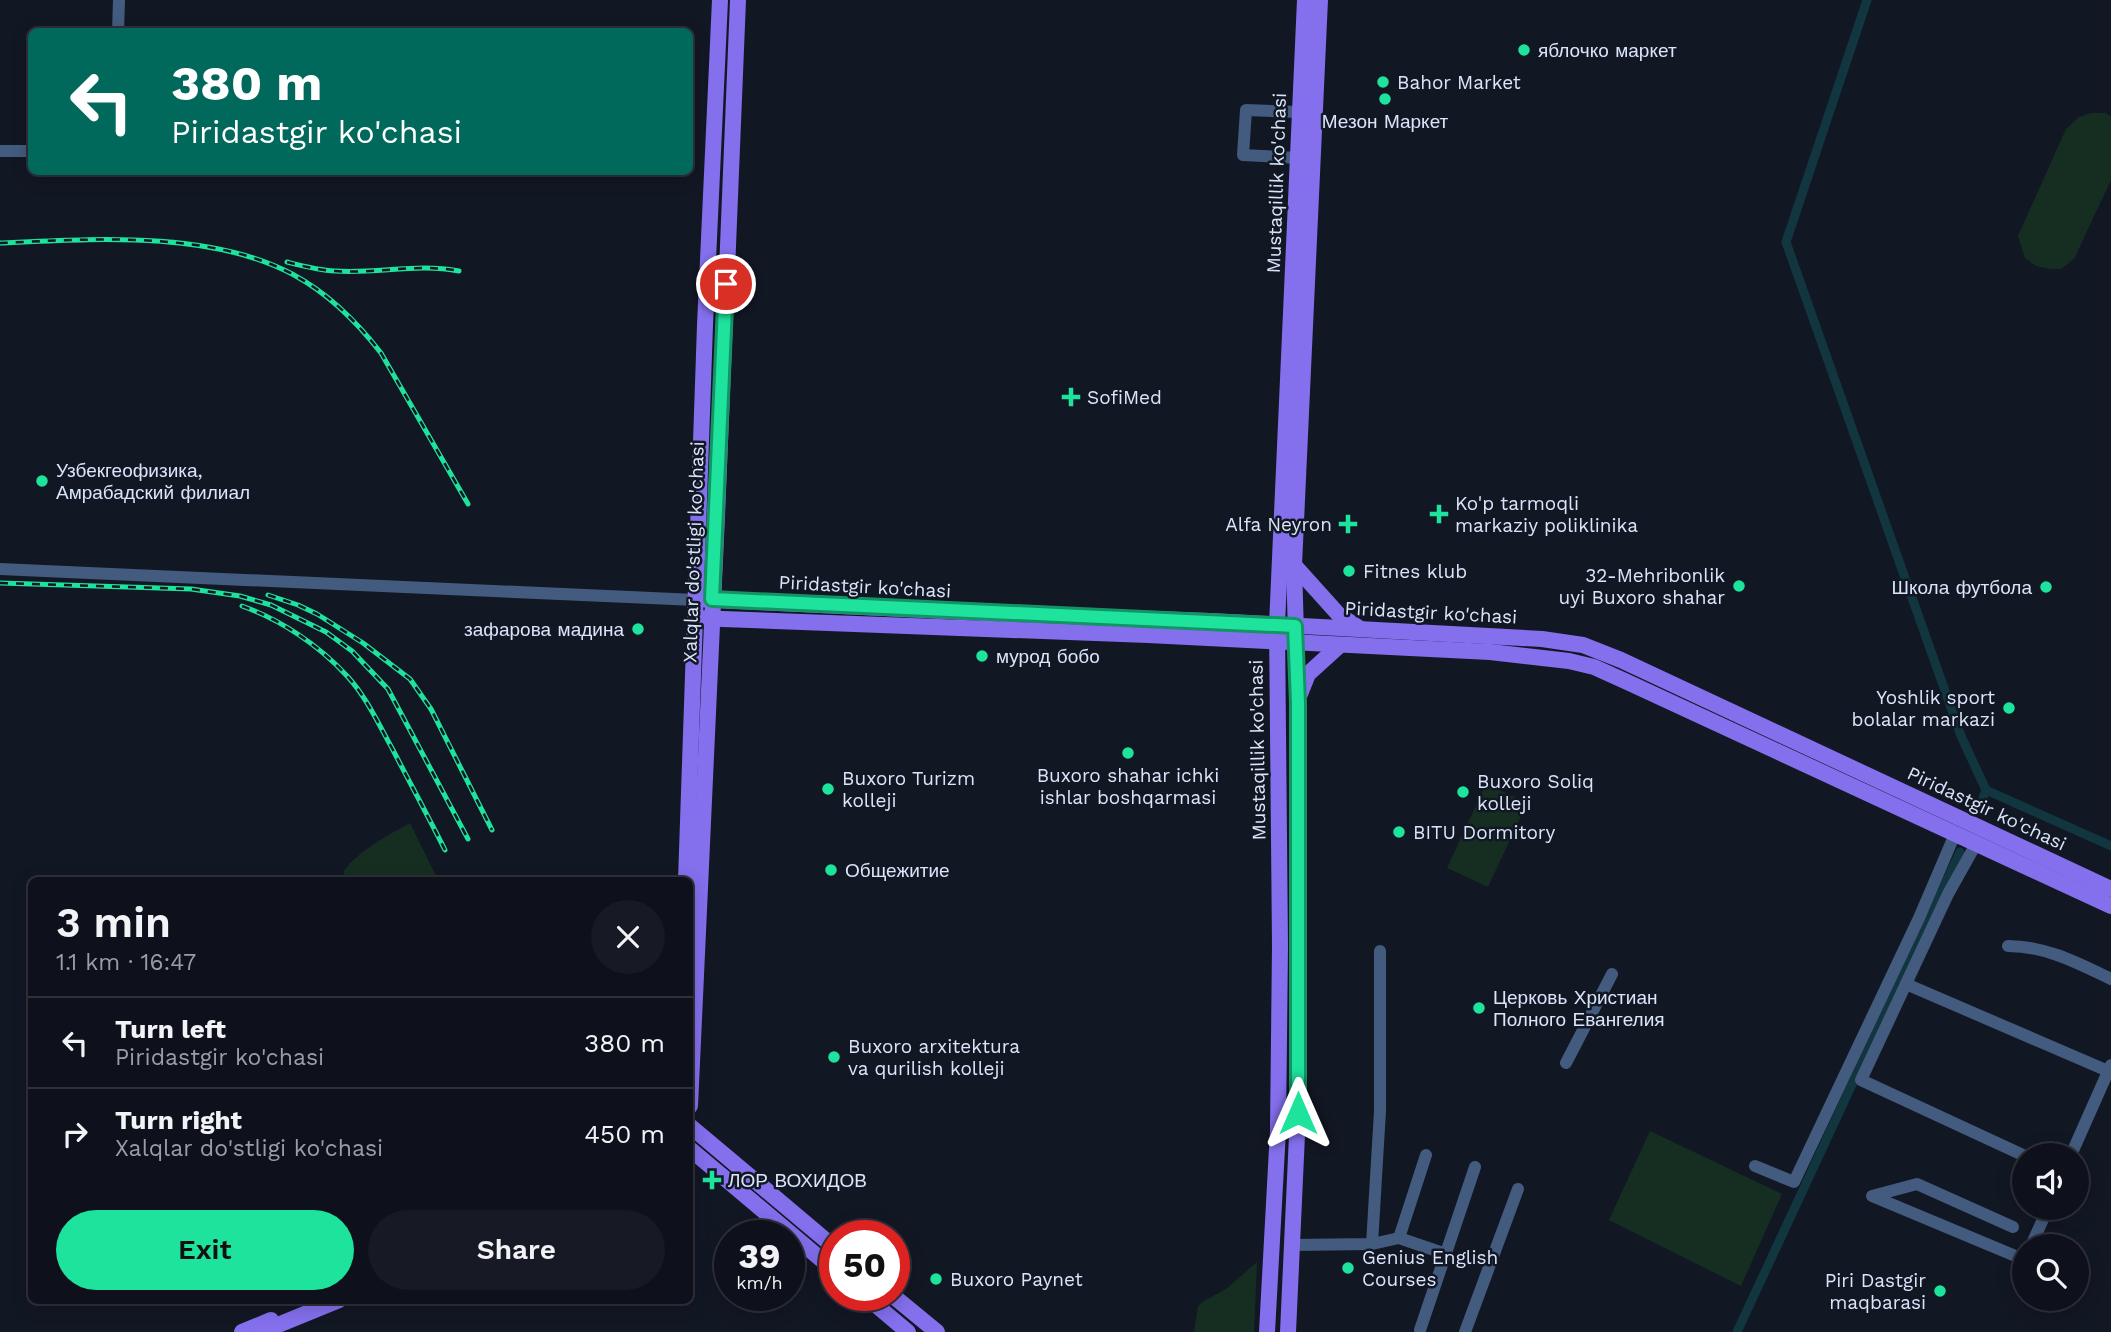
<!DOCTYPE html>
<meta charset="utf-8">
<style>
body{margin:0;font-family:"Work Sans",sans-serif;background:#171a24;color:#f1f3f6;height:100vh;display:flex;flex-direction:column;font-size:26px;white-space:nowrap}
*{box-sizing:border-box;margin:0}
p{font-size:23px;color:#9b9da3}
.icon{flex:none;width:38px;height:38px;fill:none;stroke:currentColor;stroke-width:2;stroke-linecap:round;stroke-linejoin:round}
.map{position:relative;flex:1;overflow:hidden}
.side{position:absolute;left:28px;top:877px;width:665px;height:427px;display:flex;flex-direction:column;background:#0e111b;border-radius:10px;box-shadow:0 4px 18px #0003,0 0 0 2px #2e313a}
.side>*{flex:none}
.guide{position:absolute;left:28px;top:28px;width:665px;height:147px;border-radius:10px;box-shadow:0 4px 18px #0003,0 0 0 2px #2e313a;background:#00695c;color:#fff;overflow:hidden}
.buttons{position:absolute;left:2012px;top:1143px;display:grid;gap:14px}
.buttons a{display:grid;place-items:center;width:77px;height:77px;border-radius:50%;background:#0e111b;box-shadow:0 4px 18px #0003,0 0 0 2px #2e313a;font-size:35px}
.speed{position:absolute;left:714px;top:1220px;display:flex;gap:14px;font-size:35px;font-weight:700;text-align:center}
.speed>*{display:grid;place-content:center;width:91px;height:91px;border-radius:50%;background:#0e111b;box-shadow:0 4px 18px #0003,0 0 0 2px #2e313a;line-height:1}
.speed small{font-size:18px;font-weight:400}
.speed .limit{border:10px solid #d22;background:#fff;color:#111}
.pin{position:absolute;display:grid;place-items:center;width:60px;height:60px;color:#fff;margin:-30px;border:4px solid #fff;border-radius:50%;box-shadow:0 2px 7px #0007}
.me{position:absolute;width:77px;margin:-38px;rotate:0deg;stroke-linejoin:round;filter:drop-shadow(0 0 5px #0008)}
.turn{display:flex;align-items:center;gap:24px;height:147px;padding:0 28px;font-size:32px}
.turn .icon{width:91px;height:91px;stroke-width:2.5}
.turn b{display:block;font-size:49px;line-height:60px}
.round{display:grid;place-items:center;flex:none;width:74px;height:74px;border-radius:37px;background:#171a24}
.headline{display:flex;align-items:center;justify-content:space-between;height:119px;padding:0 28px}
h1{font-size:42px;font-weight:600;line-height:52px}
.button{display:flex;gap:14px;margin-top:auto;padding:14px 28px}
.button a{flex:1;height:80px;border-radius:42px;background:#1ee39d;color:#111;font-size:28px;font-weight:600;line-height:80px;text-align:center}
.button a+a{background:#171a24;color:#f1f3f6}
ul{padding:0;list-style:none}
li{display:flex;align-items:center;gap:21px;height:91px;padding:0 28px;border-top:2px solid #2e313a}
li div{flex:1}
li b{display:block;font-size:26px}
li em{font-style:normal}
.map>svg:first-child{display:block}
</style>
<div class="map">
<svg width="2111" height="1332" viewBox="0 0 2111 1332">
<rect width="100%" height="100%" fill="#121724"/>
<!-- green -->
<g fill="#162e22">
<path d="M2091,113h15l5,4v63l-37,79 -13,10h-11l-14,-3 -11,-8 -7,-22 48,-107 13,-12z"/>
<path d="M1486,784l41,19 -39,84 -41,-19z"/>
<path d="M410,823l28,57h-90l-5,-8c16,-22 44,-36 67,-49z"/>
<path d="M1650,1131l132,63 -41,92 -132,-66z"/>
<path d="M1257,1262l-3,70h-60l4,-26 6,-5 22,-12z"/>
</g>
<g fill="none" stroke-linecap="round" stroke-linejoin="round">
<!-- canal -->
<g stroke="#11363f" stroke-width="9">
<path d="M1867,0l-81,242 175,494 25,54 -8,21"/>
<path d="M1986,790l125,56"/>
<path d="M1737,1332l223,-480"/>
</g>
<!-- minor -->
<g stroke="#435b7e" stroke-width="12">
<path d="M118,32l1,-32"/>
<path d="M0,151h32"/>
<path d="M1298,158l-55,-3 3,-45 54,2"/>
<path d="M0,569l696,31"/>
<path d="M1976,844l-28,50 -87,186 164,76"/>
<path d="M2008,946c38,0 70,17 103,33"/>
<path d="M1906,984l202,87"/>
<path d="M1566,1063l46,-89"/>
<path d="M2071,1155l40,-90"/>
<path d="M1755,1166l39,16 125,-264 36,-84"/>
<path d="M2013,1227l-96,-43 -45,12 153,64"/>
<path d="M1399,1238l27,-83"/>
<path d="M1372,1244l27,-6 47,16"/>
<path d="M1292,1245l80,-1 8,-133v-160"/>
<path d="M2031,1246l17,-38"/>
<path d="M1420,1330l55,-163"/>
<path d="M1465,1332l53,-143"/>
</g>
<!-- major -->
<g stroke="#846fed" stroke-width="16">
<path d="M1294,565l45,50 20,13"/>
<path d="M696,599l311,15 204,7 331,18 41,6 38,15 490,229"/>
<path d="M695,618l453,17 342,17 79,9 25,6 31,14 486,225"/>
<path d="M1300,694l8,-20 32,-29"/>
<path d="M686,880l19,-555 15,-325"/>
<path d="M690,1106l27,-590 21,-516"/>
<path d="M690,1126l145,122"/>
<path d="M690,1149l145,122"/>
<path d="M864,1295l44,37"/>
<path d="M892,1295l45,37"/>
<path d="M242,1332l29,-12"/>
<path d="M261,1332l78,-32"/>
<path d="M1267,1332l11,-202 2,-184 -3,-321 28,-625"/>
<path d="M1288,1332l10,-219v-410l-4,-138 26,-565"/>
</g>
<defs>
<g id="rail">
<path d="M0,243c91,-4 211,-13 294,32 35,19 63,47 87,78l87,151"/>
<path d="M287,262c16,4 31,8 48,9 42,3 83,-8 124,0"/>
<path d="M0,583l191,6 49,7 31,9 55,27 26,19 36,38 80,150"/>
<path d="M268,595l30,10 19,9 46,29 47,36 21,30 61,121"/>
<path d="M242,606c39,14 77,39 106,71 19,21 31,48 45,73 17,33 35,66 52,100"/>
</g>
</defs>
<!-- rail casing -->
<use href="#rail" stroke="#1ee39d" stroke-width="5"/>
<!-- rail -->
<use href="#rail" stroke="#121724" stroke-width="2.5" stroke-dasharray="8" stroke-linecap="butt"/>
</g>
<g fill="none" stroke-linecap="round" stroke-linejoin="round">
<defs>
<path id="route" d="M726,284l-14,315 583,27 3,77v410"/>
</defs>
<!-- route casing -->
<use href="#route" stroke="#149466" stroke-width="18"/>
<!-- route -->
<use href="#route" stroke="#1ee39d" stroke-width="12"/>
</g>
<!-- markers -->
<g fill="#1ee39d" stroke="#121724" stroke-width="2.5">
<circle cx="1524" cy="50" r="7"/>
<circle cx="1383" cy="82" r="7"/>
<circle cx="1385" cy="99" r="7"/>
<path d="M1067.5 386.5h7v7h7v7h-7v7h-7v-7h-7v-7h7z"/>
<circle cx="42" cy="481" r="7"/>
<path d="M1435.5 503.5h7v7h7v7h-7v7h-7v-7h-7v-7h7z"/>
<path d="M1344.5 513.5h7v7h7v7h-7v7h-7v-7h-7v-7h7z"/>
<circle cx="1349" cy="571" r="7"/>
<circle cx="1739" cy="586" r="7"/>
<circle cx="2046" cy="587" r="7"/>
<circle cx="638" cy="629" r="7"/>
<circle cx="982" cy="656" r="7"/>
<circle cx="2009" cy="708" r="7"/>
<circle cx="1128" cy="753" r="7"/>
<circle cx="828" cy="789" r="7"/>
<circle cx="1463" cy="792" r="7"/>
<circle cx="1399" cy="832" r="7"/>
<circle cx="831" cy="870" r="7"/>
<circle cx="1479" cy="1008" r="7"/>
<circle cx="834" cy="1057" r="7"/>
<path d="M708.5 1169.5h7v7h7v7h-7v7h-7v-7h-7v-7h7z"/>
<circle cx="1348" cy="1268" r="7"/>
<circle cx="936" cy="1279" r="7"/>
<circle cx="1940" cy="1291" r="7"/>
</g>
<g text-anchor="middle" stroke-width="5" stroke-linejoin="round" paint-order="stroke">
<!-- poi labels -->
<g font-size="19" fill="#dae5fa" stroke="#121724" text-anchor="start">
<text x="1538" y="57">яблочко маркет</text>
<text x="1397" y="89">Bahor Market</text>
<text x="1385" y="128" text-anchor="middle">Мезон Маркет</text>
<text x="1087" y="404">SofiMed</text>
<text x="56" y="477">Узбекгеофизика,<tspan x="56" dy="22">Амрабадский филиал</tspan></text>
<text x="1455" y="510">Ko'p tarmoqli<tspan x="1455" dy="22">markaziy poliklinika</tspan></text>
<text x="1332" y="531" text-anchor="end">Alfa Neyron</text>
<text x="1363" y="578">Fitnes klub</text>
<text x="1725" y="582" text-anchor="end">32-Mehribonlik<tspan x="1725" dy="22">uyi Buxoro shahar</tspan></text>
<text x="2032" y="594" text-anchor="end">Школа футбола</text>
<text x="624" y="636" text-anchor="end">зафарова мадина</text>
<text x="996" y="663">мурод бобо</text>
<text x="1995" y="704" text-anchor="end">Yoshlik sport<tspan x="1995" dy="22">bolalar markazi</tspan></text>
<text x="1128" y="782" text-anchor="middle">Buxoro shahar ichki<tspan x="1128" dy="22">ishlar boshqarmasi</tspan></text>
<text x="842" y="785">Buxoro Turizm<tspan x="842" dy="22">kolleji</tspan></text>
<text x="1477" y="788">Buxoro Soliq<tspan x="1477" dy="22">kolleji</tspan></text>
<text x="1413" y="839">BITU Dormitory</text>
<text x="845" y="877">Общежитие</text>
<text x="1493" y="1004">Церковь Христиан<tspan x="1493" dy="22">Полного Евангелия</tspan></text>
<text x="848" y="1053">Buxoro arxitektura<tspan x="848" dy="22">va qurilish kolleji</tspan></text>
<text x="728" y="1187">ЛОР ВОХИДОВ</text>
<text x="1362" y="1264">Genius English<tspan x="1362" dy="22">Courses</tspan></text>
<text x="950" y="1286">Buxoro Paynet</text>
<text x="1926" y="1287" text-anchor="end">Piri Dastgir<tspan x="1926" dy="22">maqbarasi</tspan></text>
</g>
<!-- street labels -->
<g font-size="19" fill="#dae5fa" stroke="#121724">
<text transform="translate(1276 183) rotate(-88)" y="7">Mustaqillik ko'chasi</text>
<text transform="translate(693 552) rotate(-88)" y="7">Xalqlar do'stligi ko'chasi</text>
<text transform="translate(865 586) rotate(3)" y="7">Piridastgir ko'chasi</text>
<text transform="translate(1431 612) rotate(3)" y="7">Piridastgir ko'chasi</text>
<text transform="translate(1257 750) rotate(-91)" y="7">Mustaqillik ko'chasi</text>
<text transform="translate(1987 808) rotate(25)" y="7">Piridastgir ko'chasi</text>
</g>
</g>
</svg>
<div class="buttons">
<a><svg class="icon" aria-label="sound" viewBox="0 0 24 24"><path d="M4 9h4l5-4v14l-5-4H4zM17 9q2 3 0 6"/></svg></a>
<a><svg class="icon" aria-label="search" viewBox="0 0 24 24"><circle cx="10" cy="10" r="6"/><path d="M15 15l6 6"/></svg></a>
</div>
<div class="speed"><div>39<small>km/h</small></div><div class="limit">50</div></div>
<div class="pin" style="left:726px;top:284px;background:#d93025"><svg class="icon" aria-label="arrive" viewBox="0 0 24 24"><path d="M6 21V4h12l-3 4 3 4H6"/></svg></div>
<svg class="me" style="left:1298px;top:1113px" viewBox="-20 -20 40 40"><path d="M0-17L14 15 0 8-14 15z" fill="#1ee39d" stroke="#fff" stroke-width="4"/></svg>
<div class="guide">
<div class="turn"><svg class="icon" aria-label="left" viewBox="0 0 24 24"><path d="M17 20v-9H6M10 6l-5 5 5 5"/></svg><div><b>380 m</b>Piridastgir ko'chasi</div></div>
</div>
<section class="side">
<div class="headline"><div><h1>3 min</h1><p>1.1 km · 16:47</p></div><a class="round"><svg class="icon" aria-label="close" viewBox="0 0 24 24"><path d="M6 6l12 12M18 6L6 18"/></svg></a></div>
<ul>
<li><svg class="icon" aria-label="left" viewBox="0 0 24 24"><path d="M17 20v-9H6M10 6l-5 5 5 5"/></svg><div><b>Turn left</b><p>Piridastgir ko'chasi</p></div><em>380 m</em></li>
<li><svg class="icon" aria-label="right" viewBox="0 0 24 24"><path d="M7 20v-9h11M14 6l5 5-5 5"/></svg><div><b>Turn right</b><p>Xalqlar do'stligi ko'chasi</p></div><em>450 m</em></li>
</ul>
<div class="button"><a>Exit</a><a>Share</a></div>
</section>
</div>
